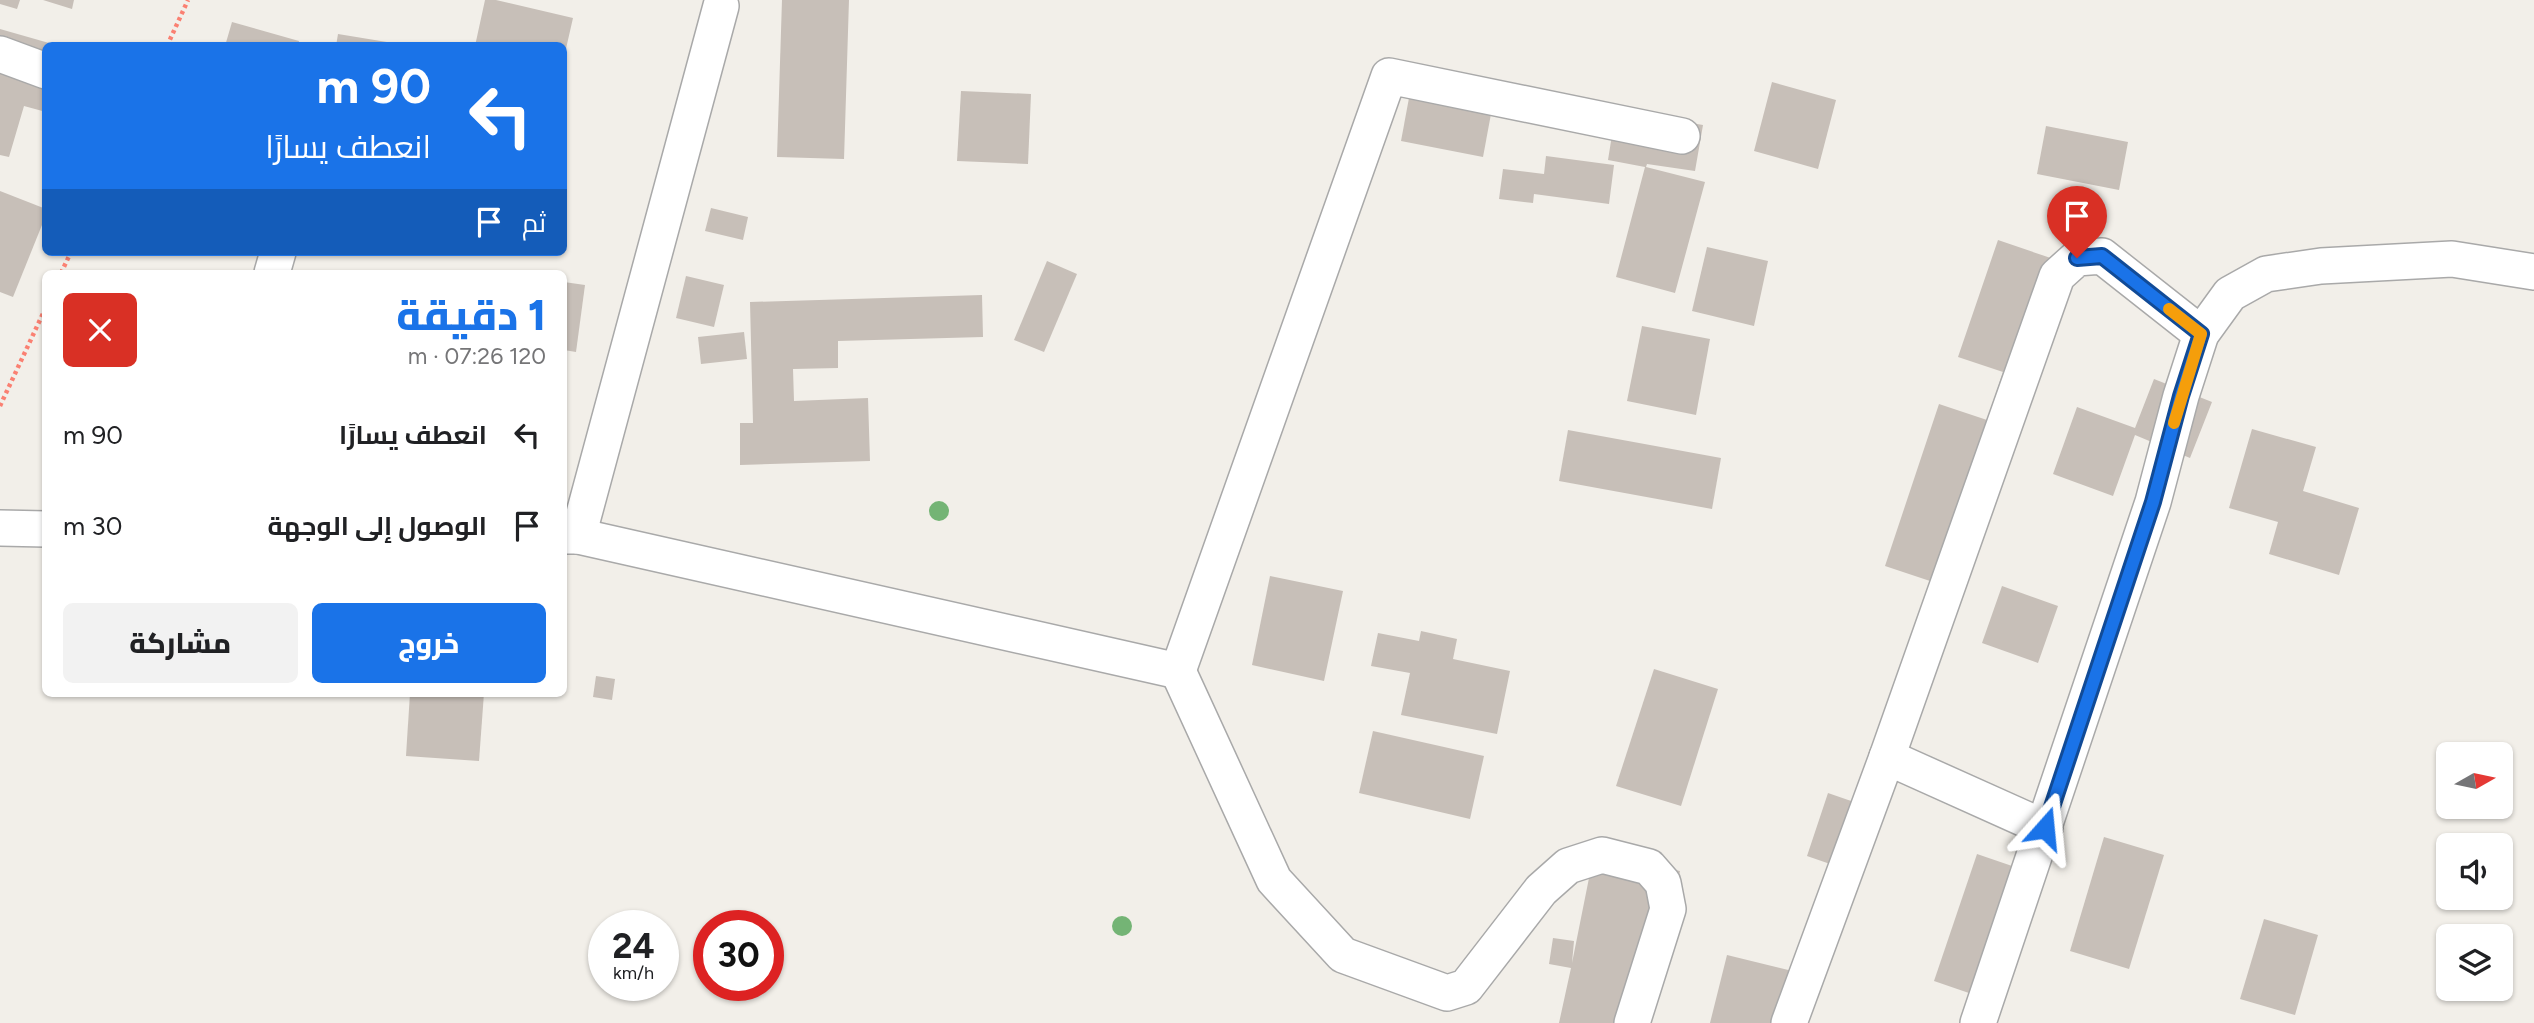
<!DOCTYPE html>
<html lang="ar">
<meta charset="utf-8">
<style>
body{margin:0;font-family:Figtree,Cairo,sans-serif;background:#f2f2f2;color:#202124;direction:rtl;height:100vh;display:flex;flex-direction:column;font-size:26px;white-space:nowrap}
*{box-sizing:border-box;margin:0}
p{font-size:23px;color:#757577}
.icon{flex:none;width:38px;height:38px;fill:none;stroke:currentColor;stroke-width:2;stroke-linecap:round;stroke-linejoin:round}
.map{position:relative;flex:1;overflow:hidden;direction:ltr}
.sheet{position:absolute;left:42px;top:270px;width:525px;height:427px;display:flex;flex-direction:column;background:#fff;border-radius:10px;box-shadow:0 2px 5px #0004;direction:rtl}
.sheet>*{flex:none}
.guide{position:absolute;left:42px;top:42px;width:525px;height:214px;border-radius:10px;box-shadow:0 2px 5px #0004;direction:rtl;background:#1a73e8;color:#fff;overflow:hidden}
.needle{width:46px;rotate:81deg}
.controls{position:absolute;left:2436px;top:742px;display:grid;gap:14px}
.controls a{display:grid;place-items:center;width:77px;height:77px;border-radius:10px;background:#fff;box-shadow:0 2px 5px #0004;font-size:35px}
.speed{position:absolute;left:588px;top:910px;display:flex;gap:14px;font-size:35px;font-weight:700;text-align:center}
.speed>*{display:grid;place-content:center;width:91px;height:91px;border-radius:50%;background:#fff;box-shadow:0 2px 5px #0004;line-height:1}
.speed small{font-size:18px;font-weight:400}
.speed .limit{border:10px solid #d22;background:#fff;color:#111}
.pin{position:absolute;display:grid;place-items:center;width:60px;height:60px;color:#fff;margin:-72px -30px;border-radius:50% 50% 50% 0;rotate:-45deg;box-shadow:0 0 7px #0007}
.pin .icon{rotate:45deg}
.me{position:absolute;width:77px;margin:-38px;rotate:18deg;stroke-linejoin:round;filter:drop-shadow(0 0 5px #0008)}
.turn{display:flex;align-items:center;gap:24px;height:147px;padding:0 21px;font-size:32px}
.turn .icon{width:91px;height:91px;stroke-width:2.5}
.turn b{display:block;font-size:49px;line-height:60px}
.then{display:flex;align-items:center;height:66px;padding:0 21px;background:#0003;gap:14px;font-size:26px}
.round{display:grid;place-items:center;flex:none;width:74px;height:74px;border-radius:10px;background:#f2f2f2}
.head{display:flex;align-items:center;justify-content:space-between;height:119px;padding:0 21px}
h1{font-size:42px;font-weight:800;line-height:52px;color:#1a73e8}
.button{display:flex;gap:14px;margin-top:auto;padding:14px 21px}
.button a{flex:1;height:80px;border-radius:10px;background:#1a73e8;color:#fff;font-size:28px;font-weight:800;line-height:80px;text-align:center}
.button a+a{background:#f2f2f2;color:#202124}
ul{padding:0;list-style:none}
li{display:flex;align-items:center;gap:21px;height:91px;padding:0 21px}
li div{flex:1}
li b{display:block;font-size:26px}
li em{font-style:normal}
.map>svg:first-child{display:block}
</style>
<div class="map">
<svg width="2534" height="1023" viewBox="0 0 2534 1023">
<rect width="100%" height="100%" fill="#f2efe9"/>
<!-- building -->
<g fill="#c7bfb8">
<path d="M0,0h20l-3,9 -17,-5z"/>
<path d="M43,0h31l-2,9z"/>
<path d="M485,0h11l77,18 -8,35 -1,-7h-89z"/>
<path d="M782,0h67l-5,159 -67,-2z"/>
<path d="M232,22l67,19 -1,5h-73z"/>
<path d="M0,29l56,16 -10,1v66l-22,-6 -15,51 -9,-2z"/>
<path d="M338,34l61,10v2h-63z"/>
<path d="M1414,71l82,16 -13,70 -82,-16z"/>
<path d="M1772,82l64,18 -18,69 -64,-18z"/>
<path d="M961,91l70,3 -3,70 -71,-3z"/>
<path d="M1616,110l87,15 -8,46 -48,-7 -1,3 59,15 -30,111 -59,-16 29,-110 -37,-7z"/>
<path d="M2046,126l82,16 -9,48 -82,-16z"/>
<path d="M1546,156l68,9 -5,39 -75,-10 -1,9 -34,-4 4,-30 41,5z"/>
<path d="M0,191l46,18v6l-33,82 -13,-5z"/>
<path d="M711,208l37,9 -5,23 -38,-9z"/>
<path d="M1998,240l76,26 -114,325 -75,-25 54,-162 48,16 16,-48 -45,-15z"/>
<path d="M1707,247l61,14 -14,65 -62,-15z"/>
<path d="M1047,261l30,13 -33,78 -30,-12z"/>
<path d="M686,276l38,9 -10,42 -38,-9z"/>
<path d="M564,282l21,3 -9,67 -12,-2z"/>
<path d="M982,295l1,42 -145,4v27l-45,1 1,32 74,-3 2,63 -130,4v-42h13l-3,-121z"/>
<path d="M1642,326l68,13 -14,76 -69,-14z"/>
<path d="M744,332l3,27 -46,5 -3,-27z"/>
<path d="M2154,379l58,23 -22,56 -55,-23 -22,61 -60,-22 24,-67 58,21z"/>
<path d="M2252,429l64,18 -13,44 56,17 -20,67 -70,-21 9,-32 -49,-14z"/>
<path d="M1568,430l153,28 -9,51 -153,-28z"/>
<path d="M1270,576l73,15 -19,90 -72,-16z"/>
<path d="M2002,586l56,20 -20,57 -56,-20z"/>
<path d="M1421,631l36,8 -4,20 57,12 -13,63 -96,-19 9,-42 -39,-7 7,-33 41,8z"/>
<path d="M1654,669l64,20 -37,117 -65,-20z"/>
<path d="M596,676l19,3 -3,21 -19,-3z"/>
<path d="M410,693h74l-5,68 -73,-5z"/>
<path d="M1373,731l111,25 -14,63 -111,-26z"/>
<path d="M1828,793l52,18 -21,63 -52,-18z"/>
<path d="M2104,837l60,18 -35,114 -59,-18z"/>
<path d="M1594,853l86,18 -25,117 -34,35h-62l12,-55 -22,-4 4,-26 21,3 -2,22z"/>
<path d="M1977,854l64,22 -43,127 -64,-22z"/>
<path d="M2264,919l54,16 -23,80 -55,-16z"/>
<path d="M1727,955l90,22 -12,46h-95z"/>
</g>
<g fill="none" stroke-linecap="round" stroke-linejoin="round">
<defs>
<g id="street">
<path d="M0,54l46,17"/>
<path d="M272,273l6,-21"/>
<path d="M0,528l46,1"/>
<path d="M564,536h14l600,135 211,-595 293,60"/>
<path d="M578,536l143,-530"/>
<path d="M1178,671l96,209 69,75 104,38 19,-6 75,-97 27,-24 34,-11 47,12 14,16 5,26 -36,114"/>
<path d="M1887,757l158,71"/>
<path d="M1789,1023l98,-266 170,-481 20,-18 25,-2 99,78"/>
<path d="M1978,1023l175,-521 28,-106 20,-62 29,-40 36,-20 55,-8 131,-7 82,13"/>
</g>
</defs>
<!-- street casing -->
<use href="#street" stroke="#a9a9a9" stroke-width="38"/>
<!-- path -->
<g stroke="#fa8072" stroke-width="4.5" stroke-dasharray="3.5 3.5" stroke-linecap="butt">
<path d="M167,46l21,-46"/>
<path d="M61,273l10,-21"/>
<path d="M0,406l46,-99"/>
</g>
<!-- street -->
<use href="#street" stroke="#fff" stroke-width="35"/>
</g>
<!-- trees -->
<g fill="#74b475">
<circle cx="939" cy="511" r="10"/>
<circle cx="1122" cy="926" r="10"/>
</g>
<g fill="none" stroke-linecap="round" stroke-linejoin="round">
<defs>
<path id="route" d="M2045,828l108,-326 28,-106 20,-62 -99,-78 -25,2"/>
</defs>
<!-- route casing -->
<use href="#route" stroke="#114b97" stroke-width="18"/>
<!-- route -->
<use href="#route" stroke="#1a73e8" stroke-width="12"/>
<!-- slow -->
<path stroke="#f59e0b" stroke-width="12" d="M2169,309l32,25 -27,89"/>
</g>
</svg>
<div class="controls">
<a><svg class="needle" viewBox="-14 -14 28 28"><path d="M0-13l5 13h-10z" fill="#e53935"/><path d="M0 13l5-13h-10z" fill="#757577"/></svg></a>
<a><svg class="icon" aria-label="sound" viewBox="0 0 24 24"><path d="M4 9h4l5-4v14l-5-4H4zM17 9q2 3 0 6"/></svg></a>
<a><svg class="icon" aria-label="layers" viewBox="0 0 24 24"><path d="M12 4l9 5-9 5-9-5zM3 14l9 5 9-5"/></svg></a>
</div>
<div class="speed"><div>24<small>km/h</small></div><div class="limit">30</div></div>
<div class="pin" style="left:2077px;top:258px;background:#d93025"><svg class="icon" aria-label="arrive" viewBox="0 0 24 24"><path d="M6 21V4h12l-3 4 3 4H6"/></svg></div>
<svg class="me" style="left:2045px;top:828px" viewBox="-20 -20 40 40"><path d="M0-17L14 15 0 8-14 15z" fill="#1a73e8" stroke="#fff" stroke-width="4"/></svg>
<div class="guide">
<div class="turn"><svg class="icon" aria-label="left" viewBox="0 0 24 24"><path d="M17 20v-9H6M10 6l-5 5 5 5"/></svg><div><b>90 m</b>انعطف يسارًا</div></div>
<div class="then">ثم<svg class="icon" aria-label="arrive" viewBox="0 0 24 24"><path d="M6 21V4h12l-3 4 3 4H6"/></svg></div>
</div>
<section class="sheet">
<div class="head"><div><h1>1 دقيقة</h1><p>120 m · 07:26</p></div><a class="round" style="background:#d93025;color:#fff"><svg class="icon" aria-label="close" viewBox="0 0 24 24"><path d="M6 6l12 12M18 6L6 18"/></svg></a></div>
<ul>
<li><svg class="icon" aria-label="left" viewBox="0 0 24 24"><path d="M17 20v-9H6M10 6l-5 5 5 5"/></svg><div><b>انعطف يسارًا</b></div><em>90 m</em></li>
<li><svg class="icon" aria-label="arrive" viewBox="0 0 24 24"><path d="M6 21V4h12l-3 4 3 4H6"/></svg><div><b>الوصول إلى الوجهة</b></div><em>30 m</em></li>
</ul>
<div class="button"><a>خروج</a><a>مشاركة</a></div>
</section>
</div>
